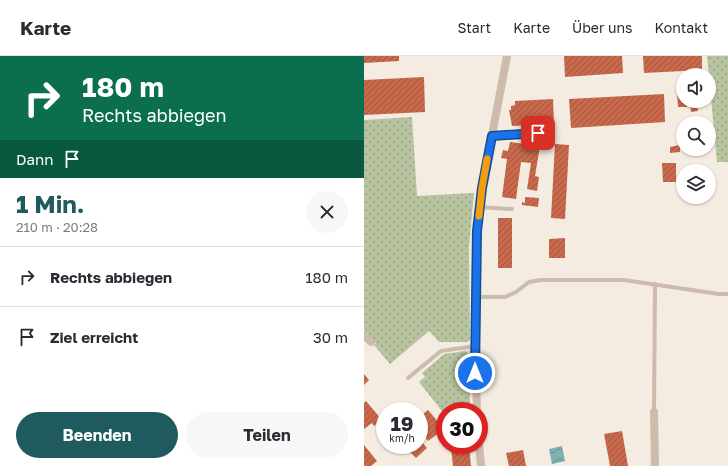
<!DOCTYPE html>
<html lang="de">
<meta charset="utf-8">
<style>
body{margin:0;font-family:"Golos Text",sans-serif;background:#f7f7f7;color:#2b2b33;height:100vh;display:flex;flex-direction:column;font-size:15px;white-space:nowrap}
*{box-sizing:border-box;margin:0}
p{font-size:13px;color:#7c7c81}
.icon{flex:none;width:22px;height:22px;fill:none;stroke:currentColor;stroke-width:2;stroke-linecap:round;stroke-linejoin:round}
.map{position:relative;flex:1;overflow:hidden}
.details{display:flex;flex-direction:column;background:#fff;width:364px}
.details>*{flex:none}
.banner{background:#0b6e4f;color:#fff;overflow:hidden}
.controls{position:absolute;left:312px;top:12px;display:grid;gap:8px}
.controls a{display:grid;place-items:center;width:40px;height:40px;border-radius:50%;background:#fff;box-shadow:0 1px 3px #0004;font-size:20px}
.speed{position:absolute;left:12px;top:346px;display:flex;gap:8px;font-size:20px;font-weight:700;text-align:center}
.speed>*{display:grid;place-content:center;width:52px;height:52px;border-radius:50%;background:#fff;box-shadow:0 1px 3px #0004;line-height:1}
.speed small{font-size:10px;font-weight:400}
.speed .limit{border:6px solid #d22;background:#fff;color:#111}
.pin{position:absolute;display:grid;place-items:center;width:34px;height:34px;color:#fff;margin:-17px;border-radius:8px;box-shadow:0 2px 6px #0006}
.me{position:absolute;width:44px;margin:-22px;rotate:0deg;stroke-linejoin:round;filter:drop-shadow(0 0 3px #0008)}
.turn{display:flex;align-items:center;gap:14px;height:84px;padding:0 16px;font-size:18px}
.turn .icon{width:52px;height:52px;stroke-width:2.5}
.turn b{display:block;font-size:28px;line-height:34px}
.then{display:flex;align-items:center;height:38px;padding:0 16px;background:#0003;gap:8px;font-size:15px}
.round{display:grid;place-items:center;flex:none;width:42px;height:42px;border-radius:21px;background:#f7f7f7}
.summary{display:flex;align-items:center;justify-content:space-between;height:68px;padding:0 16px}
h1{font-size:24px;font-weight:700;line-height:30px;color:#1f5a5e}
.button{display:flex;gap:8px;margin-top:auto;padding:8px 16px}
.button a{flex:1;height:46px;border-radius:24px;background:#1f5a5e;color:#fff;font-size:16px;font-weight:700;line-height:46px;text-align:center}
.button a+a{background:#f7f7f7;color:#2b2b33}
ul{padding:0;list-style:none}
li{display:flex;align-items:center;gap:12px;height:60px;padding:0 16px;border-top:1px solid #e1e1e2}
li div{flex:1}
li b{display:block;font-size:15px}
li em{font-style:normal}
header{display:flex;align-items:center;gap:24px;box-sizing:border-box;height:56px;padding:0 20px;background:#fff;border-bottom:1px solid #e1e1e2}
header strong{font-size:19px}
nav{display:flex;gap:22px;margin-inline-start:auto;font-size:14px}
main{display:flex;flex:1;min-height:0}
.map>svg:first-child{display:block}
</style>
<header>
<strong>Karte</strong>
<nav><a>Start</a><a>Karte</a><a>Über uns</a><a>Kontakt</a></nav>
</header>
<main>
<section class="details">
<div class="banner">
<div class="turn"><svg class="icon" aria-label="right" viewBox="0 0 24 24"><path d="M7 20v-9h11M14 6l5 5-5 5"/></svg><div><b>180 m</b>Rechts abbiegen</div></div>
<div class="then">Dann<svg class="icon" aria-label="arrive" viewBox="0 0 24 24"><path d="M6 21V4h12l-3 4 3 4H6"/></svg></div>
</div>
<div class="summary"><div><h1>1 Min.</h1><p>210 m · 20:28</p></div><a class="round"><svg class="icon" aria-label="close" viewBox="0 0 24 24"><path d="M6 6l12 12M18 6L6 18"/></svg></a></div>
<ul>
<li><svg class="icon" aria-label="right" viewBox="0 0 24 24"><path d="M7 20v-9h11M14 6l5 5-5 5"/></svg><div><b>Rechts abbiegen</b></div><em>180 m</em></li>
<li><svg class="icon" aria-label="arrive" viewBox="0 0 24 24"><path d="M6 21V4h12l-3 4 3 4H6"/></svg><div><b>Ziel erreicht</b></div><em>30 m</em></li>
</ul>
<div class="button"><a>Beenden</a><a>Teilen</a></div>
</section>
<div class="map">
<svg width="364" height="410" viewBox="0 0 364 410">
<defs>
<pattern id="grass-dots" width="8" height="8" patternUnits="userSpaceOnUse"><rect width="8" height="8" fill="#b8c4a0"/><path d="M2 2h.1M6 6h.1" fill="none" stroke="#97a083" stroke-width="1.8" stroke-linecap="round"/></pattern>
<pattern id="water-waves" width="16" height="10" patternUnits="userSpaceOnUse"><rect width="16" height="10" fill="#7fb0b2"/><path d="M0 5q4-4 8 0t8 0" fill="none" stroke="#699091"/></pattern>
<pattern id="building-hatch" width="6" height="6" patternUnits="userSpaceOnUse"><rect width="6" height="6" fill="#c8694b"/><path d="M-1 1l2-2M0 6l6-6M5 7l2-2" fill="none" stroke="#a4573f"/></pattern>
</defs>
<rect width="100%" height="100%" fill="#f4ebe1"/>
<!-- grass -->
<g fill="url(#grass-dots)">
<path d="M343,0h21v106h-11z"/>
<path d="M48,61l5,79 57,-3 -5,54 1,93 -3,2h-28l-10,-11 -39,33 -16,-19 2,-2 -12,-14v-209z"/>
<path d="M101,295l4,3 1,57h-25v4l-26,-33 6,-5 -3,-4 22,-19z"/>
</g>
<!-- water -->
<path fill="url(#water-waves)" d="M198,390l3,15 -13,3 -3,-15z"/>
<!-- building -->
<g fill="url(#building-hatch)">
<path d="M0,0h35v5l-35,2z"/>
<path d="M200,0h58l1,17 -58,4z"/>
<path d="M279,0h59v14l-58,3z"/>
<path d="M60,21l1,35 -61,3v-35z"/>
<path d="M319,34v11h4v6h-9l-1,-16z"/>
<path d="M300,38l1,28 -94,6 -2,-29z"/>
<path d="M189,43l1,25 -42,2 -3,-16h2v-4l4,-1v-4z"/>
<path d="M326,45h7l1,10 -7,1z"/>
<path d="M146,86l30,4 -5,30 4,1 -2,14 -10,-2 4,-26 -10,-1 -5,37 -14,-2 5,-38 -6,-1 2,-8 5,1z"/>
<path d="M191,88l14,1 -4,74 -14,-1z"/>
<path d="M316,89v7l-10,1v-6z"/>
<path d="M298,107h14v19h-13z"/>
<path d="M161,141l14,1 -1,9 -16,-2v-3l3,1z"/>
<rect x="134" y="162" width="14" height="50"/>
<path d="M201,182v20h-16v-19z"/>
<path d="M0,318l5,6 -5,5z"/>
<path d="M2,345l16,19 -8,6 -2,-3 -8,6v-26z"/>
<path d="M64,354l16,19 -16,12 -9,-11v-13z"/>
<path d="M258,375l6,35h-18l-6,-32z"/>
<path d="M58,386l5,6 -11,10 -6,-6z"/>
<path d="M0,389l13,16 -6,5h-7z"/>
<path d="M105,390l2,20h-18l-2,-18z"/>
<path d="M159,394l3,16h-17l-3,-13z"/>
</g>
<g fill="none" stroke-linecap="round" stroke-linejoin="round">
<!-- lane -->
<g stroke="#cdbbac" stroke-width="4">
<path d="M128,80l46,-3"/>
<path d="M115,151l33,2"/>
<path d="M112,241h29l11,-5 13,-10 12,-2h83l95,14h9"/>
<path d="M44,322l33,-27 34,-5"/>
<path d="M290,356l1,-128"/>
</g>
<!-- street -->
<g stroke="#cdbbac" stroke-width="8">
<path d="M0,279l7,7"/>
<path d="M113,355l-2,-65 1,-87 3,-52 3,-19 25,-132"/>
<path d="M290,356l1,54"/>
<path d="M115,389l2,21"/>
</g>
</g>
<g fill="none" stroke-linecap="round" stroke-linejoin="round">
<defs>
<path id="route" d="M111,317l2,-142 5,-43 10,-52 46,-3"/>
</defs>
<!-- route casing -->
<use href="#route" stroke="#114b97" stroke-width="10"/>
<!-- route -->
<use href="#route" stroke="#1a73e8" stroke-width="7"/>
<!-- slow -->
<path stroke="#f59e0b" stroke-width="7" d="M115,160l3,-28 5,-29"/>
</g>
</svg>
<div class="controls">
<a><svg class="icon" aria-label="sound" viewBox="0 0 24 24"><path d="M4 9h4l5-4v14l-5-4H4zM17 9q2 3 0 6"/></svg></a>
<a><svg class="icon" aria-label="search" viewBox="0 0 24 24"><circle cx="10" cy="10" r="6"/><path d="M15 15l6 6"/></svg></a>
<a><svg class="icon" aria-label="layers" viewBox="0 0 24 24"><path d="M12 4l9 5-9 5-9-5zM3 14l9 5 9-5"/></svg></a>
</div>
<div class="speed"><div>19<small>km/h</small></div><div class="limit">30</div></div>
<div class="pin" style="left:174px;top:77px;background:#d93025"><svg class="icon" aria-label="arrive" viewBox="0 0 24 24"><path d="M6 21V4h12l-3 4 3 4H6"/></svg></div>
<svg class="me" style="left:111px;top:317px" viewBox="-20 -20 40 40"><circle r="17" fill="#1a73e8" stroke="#fff" stroke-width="3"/><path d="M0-11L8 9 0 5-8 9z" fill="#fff"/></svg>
</div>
</main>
